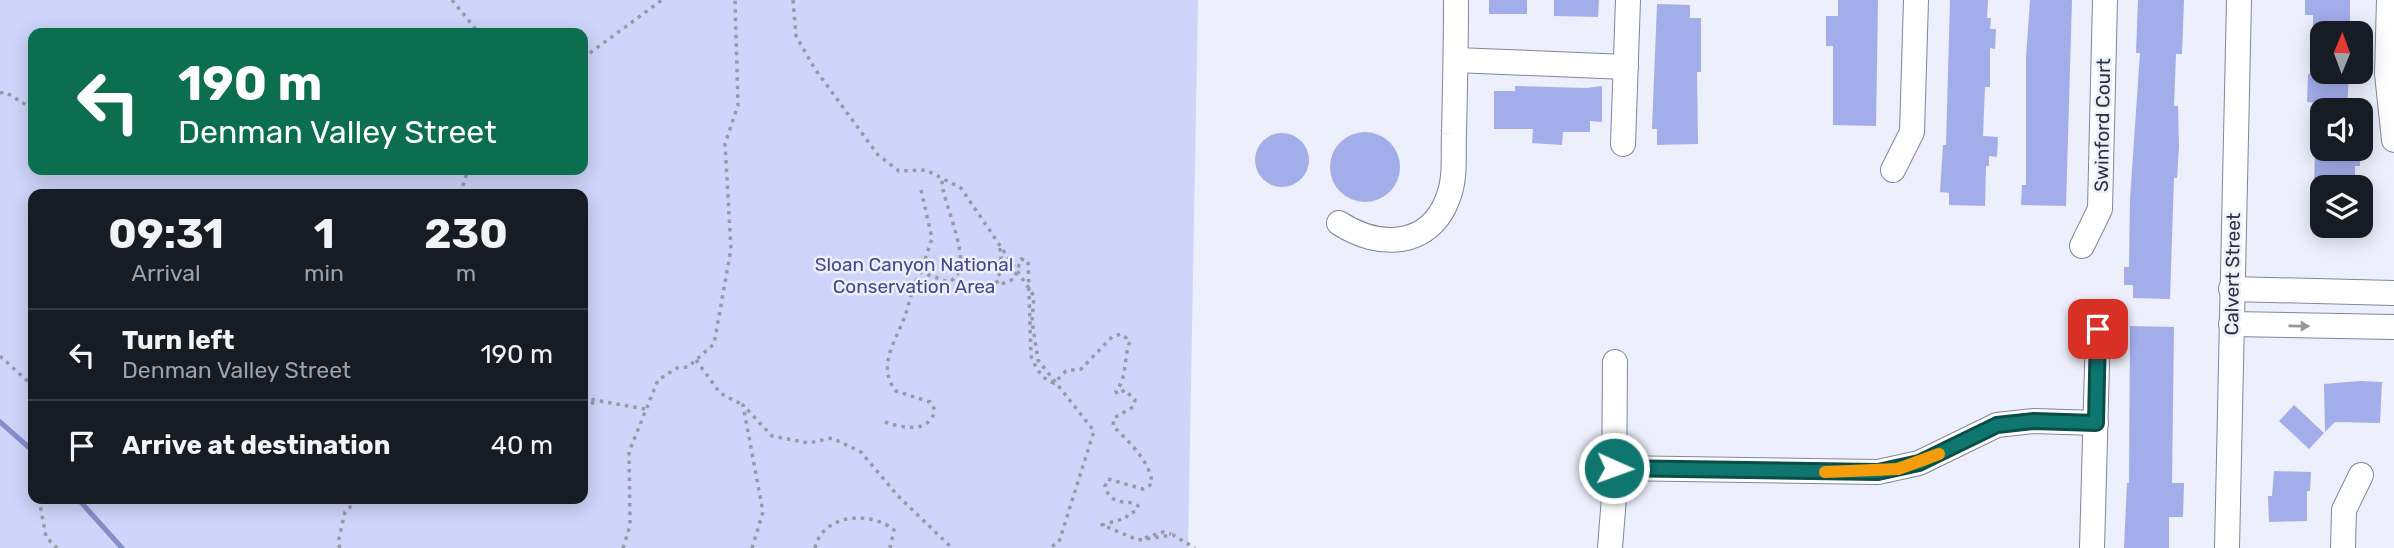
<!DOCTYPE html>
<style>
body{margin:0;font-family:Rubik,sans-serif;background:#242831;color:#f1f3f6;height:100vh;display:flex;flex-direction:column;font-size:26px;white-space:nowrap}
*{box-sizing:border-box;margin:0}
p{font-size:23px;color:#9ea1a6}
.icon{flex:none;width:38px;height:38px;fill:none;stroke:currentColor;stroke-width:2;stroke-linecap:round;stroke-linejoin:round}
.map{position:relative;flex:1;overflow:hidden}
.drawer{position:absolute;left:28px;top:189px;width:560px;height:315px;display:flex;flex-direction:column;background:#171b24;border-radius:14px;box-shadow:0 4px 18px #0003}
.drawer>*{flex:none}
.top-card{position:absolute;left:28px;top:28px;width:560px;height:147px;border-radius:14px;box-shadow:0 4px 18px #0003;background:#0b6e4f;color:#fff;overflow:hidden}
.needle{width:46px;rotate:1deg}
.buttons{position:absolute;left:2310px;top:21px;display:grid;gap:14px}
.buttons a{display:grid;place-items:center;width:63px;height:63px;border-radius:14px;background:#171b24;box-shadow:0 4px 18px #0003;font-size:35px}
.pin{position:absolute;display:grid;place-items:center;width:60px;height:60px;color:#fff;margin:-30px;border-radius:14px;box-shadow:0 4px 10px #0006}
.me{position:absolute;width:77px;margin:-38px;rotate:92deg;stroke-linejoin:round;filter:drop-shadow(0 0 5px #0008)}
.turn{display:flex;align-items:center;gap:24px;height:147px;padding:0 35px;font-size:32px}
.turn .icon{width:91px;height:91px;stroke-width:2.5}
.turn b{display:block;font-size:49px;line-height:60px}
.eta{display:flex;justify-content:space-evenly;align-items:center;height:119px;text-align:center}
.eta b{font-size:42px;font-weight:700;line-height:49px}
ul{padding:0;list-style:none}
li{display:flex;align-items:center;gap:21px;height:91px;padding:0 35px;border-top:2px solid #363941}
li div{flex:1}
li b{display:block;font-size:26px}
li em{font-style:normal}
.map>svg:first-child{display:block}
</style>
<div class="map">
<svg width="2394" height="548" viewBox="0 0 2394 548">
<rect width="100%" height="100%" fill="#edeffc"/>
<!-- green -->
<path fill="#cfd5fa" fill-rule="evenodd" d="M0,0h1198l-10,548h-1188zM33,33h550v137h-550zM33,194h550v305h-550z"/>
<g fill="none" stroke-linecap="round" stroke-linejoin="round">
<!-- stream -->
<g stroke="#848dc8" stroke-width="5">
<path d="M0,422l33,29"/>
<path d="M78,499l44,49"/>
</g>
</g>
<!-- building -->
<g fill="#a3adea">
<rect x="1489" y="0" width="38" height="14"/>
<path d="M1554,0h45l-1,17 -44,-1z"/>
<path d="M1838,0h40l-2,126 -43,-1v-79h-7v-30h12z"/>
<path d="M1950,0h38l-1,18h4l-1,11h6l-1,20 -5,-1v39h-5l-2,49 15,1 -1,20 -8,-1v10h-3l-1,40 -36,-1v-12l-9,-1 3,-47h3z"/>
<path d="M2030,0h42l-6,206 -45,-1 1,-20h4v-127z"/>
<path d="M2138,0h46l-2,54h-6l-2,52h4l1,41 -2,31h-3l-4,121 -37,-1v-13h-9v-18h5l1,-68 10,-146h-4z"/>
<path d="M2305,0h45v33h-37v-18h-8z"/>
<path d="M1657,4l33,1v13h11v54h-4l1,72 -41,1v-16h-5z"/>
<path d="M2311,72h38l-2,38h-30l1,-7 -11,-1 1,-27z"/>
<path d="M1515,86l72,2 15,-2v36l-12,-1v11h-27l-1,13 -30,-2 1,-14h-39v-38h21z"/>
<circle cx="1365" cy="167" r="35"/>
<circle cx="1282" cy="160" r="27"/>
<path d="M2315,152h45v14h-5v21h-41z"/>
<path d="M2130,326l44,1 -2,156h12l-1,34h-14v31h-45l3,-65h2z"/>
<path d="M2360,381l22,1 -2,41 -45,-1 -10,10 -1,-48z"/>
<path d="M2294,405l30,28 -15,16 -30,-28z"/>
<path d="M2274,471l37,1 -1,19h-3v30l-38,1 -1,-26h4z"/>
</g>
<g fill="none" stroke-linecap="round" stroke-linejoin="round">
<defs>
<g id="minor">
<path d="M2389,0l-2,74 7,66"/>
<path d="M1456,60l170,7"/>
<path d="M1623,144l5,-144"/>
<path d="M1893,170l19,-38 4,-132"/>
<path d="M1339,223c40,26 91,25 109,-25 8,-20 5,-43 6,-64 1,-45 2,-89 2,-134"/>
<path d="M2082,246l18,-37 5,-209"/>
<path d="M2231,289l163,4"/>
<path d="M2231,324l163,3"/>
<path d="M1614,468l264,4 41,-9 78,-38 37,-4 62,2"/>
<path d="M1610,548l4,-51 1,-135"/>
<path d="M2092,548l6,-219"/>
<path d="M2227,548l12,-548"/>
<path d="M2343,548l1,-38 17,-35"/>
</g>
</defs>
<!-- minor casing -->
<use href="#minor" stroke="#8085a0" stroke-width="26"/>
<!-- path -->
<g stroke="#9799a5" stroke-width="3.5" stroke-dasharray="3.5 5" stroke-linecap="butt">
<path d="M452,0l27,33"/>
<path d="M793,0l3,36 19,33 63,86 21,16 27,-1 35,18 73,108 -2,25 6,39 56,71 -35,111 -10,6"/>
<path d="M583,58l79,-58"/>
<path d="M0,93l5,-1 28,17"/>
<path d="M921,190l11,48 -11,34"/>
<path d="M460,194l8,-24"/>
<path d="M1000,248l2,21 -6,11 3,5 15,-6 7,-20 7,2 3,95c5,12 10,23 23,27l12,-12 15,-2 31,-32 9,-3 9,7c-7,18 -2,35 -14,50l1,3 8,-4 10,10 -2,7 -19,11 -1,8c15,15 38,36 39,58l-9,5 -35,-10 -3,7c4,16 15,16 29,17l4,3 -2,5 -8,3 -2,4 -24,7 36,15 35,-5 22,13"/>
<path d="M0,356l33,30"/>
<path d="M696,360l24,33 23,12"/>
<path d="M583,398l62,11"/>
<path d="M583,407l12,-5"/>
<path d="M885,422c18,6 44,12 50,-12l-5,-8 -34,-11c-21,-25 2,-53 10,-78 5,-15 6,-27 15,-41l27,10c32,-11 -8,-81 -6,-103"/>
<path d="M39,499l7,38 11,11"/>
<path d="M1145,538l18,-6 8,2"/>
<path d="M340,548l-2,-5 7,-31 13,-13"/>
<path d="M623,548l7,-22 -1,-74 29,-72 19,-12 11,-1 26,-23 17,-95 -6,-105 13,-39 -3,-105"/>
<path d="M752,548l11,-36 -20,-107 29,31 37,7 23,-5 29,14 37,44 54,52"/>
<path d="M815,548c8,-35 56,-37 79,-18l-4,18"/>
</g>
<!-- minor -->
<use href="#minor" stroke="#fff" stroke-width="24"/>
</g>
<!-- one-way arrows -->
<defs><path id="oneway-solid" d="M-6-.8H1V-3.2L6.5 0L1 3.2V.8H-6Z" transform="scale(1.75)"/></defs>
<use fill="#96989e" href="#oneway-solid" transform="translate(2299 326) rotate(1)"/>
<g fill="none" stroke-linecap="round" stroke-linejoin="round">
<defs>
<path id="route" d="M1614,468l264,4 41,-9 78,-38 37,-4 62,2 2,-94"/>
</defs>
<!-- route casing -->
<use href="#route" stroke="#0a4d48" stroke-width="18"/>
<!-- route -->
<use href="#route" stroke="#0f766e" stroke-width="12"/>
<!-- slow -->
<path stroke="#f59e0b" stroke-width="12" d="M1825,472l73,-3 41,-15"/>
</g>
<g text-anchor="middle" stroke-width="5" stroke-linejoin="round" paint-order="stroke">
<!-- street labels -->
<g font-size="19" fill="#2e303c" stroke="#edeffc">
<text transform="translate(2102 125) rotate(-89)" y="7">Swinford Court</text>
<text transform="translate(2232 274) rotate(-89)" y="7">Calvert Street</text>
</g>
<!-- park labels -->
<g font-size="19" fill="#434892" stroke="#edeffc">
<text x="914" y="271">Sloan Canyon National<tspan x="914" dy="22">Conservation Area</tspan></text>
</g>
</g>
</svg>
<div class="buttons">
<a><svg class="needle" viewBox="-14 -14 28 28"><path d="M0-13l5 13h-10z" fill="#e53935"/><path d="M0 13l5-13h-10z" fill="#9ea1a6"/></svg></a>
<a><svg class="icon" aria-label="sound" viewBox="0 0 24 24"><path d="M4 9h4l5-4v14l-5-4H4zM17 9q2 3 0 6"/></svg></a>
<a><svg class="icon" aria-label="layers" viewBox="0 0 24 24"><path d="M12 4l9 5-9 5-9-5zM3 14l9 5 9-5"/></svg></a>
</div>
<div class="pin" style="left:2098px;top:329px;background:#d93025"><svg class="icon" aria-label="arrive" viewBox="0 0 24 24"><path d="M6 21V4h12l-3 4 3 4H6"/></svg></div>
<svg class="me" style="left:1614px;top:468px" viewBox="-20 -20 40 40"><circle r="17" fill="#0f766e" stroke="#fff" stroke-width="3"/><path d="M0-11L8 9 0 5-8 9z" fill="#fff"/></svg>
<div class="top-card">
<div class="turn"><svg class="icon" aria-label="left" viewBox="0 0 24 24"><path d="M17 20v-9H6M10 6l-5 5 5 5"/></svg><div><b>190 m</b>Denman Valley Street</div></div>
</div>
<section class="drawer">
<div class="eta">
<div><b>09:31</b><p>Arrival</p></div>
<div><b>1</b><p>min</p></div>
<div><b>230</b><p>m</p></div>
</div>
<ul>
<li><svg class="icon" aria-label="left" viewBox="0 0 24 24"><path d="M17 20v-9H6M10 6l-5 5 5 5"/></svg><div><b>Turn left</b><p>Denman Valley Street</p></div><em>190 m</em></li>
<li><svg class="icon" aria-label="arrive" viewBox="0 0 24 24"><path d="M6 21V4h12l-3 4 3 4H6"/></svg><div><b>Arrive at destination</b></div><em>40 m</em></li>
</ul>
</section>
</div>
